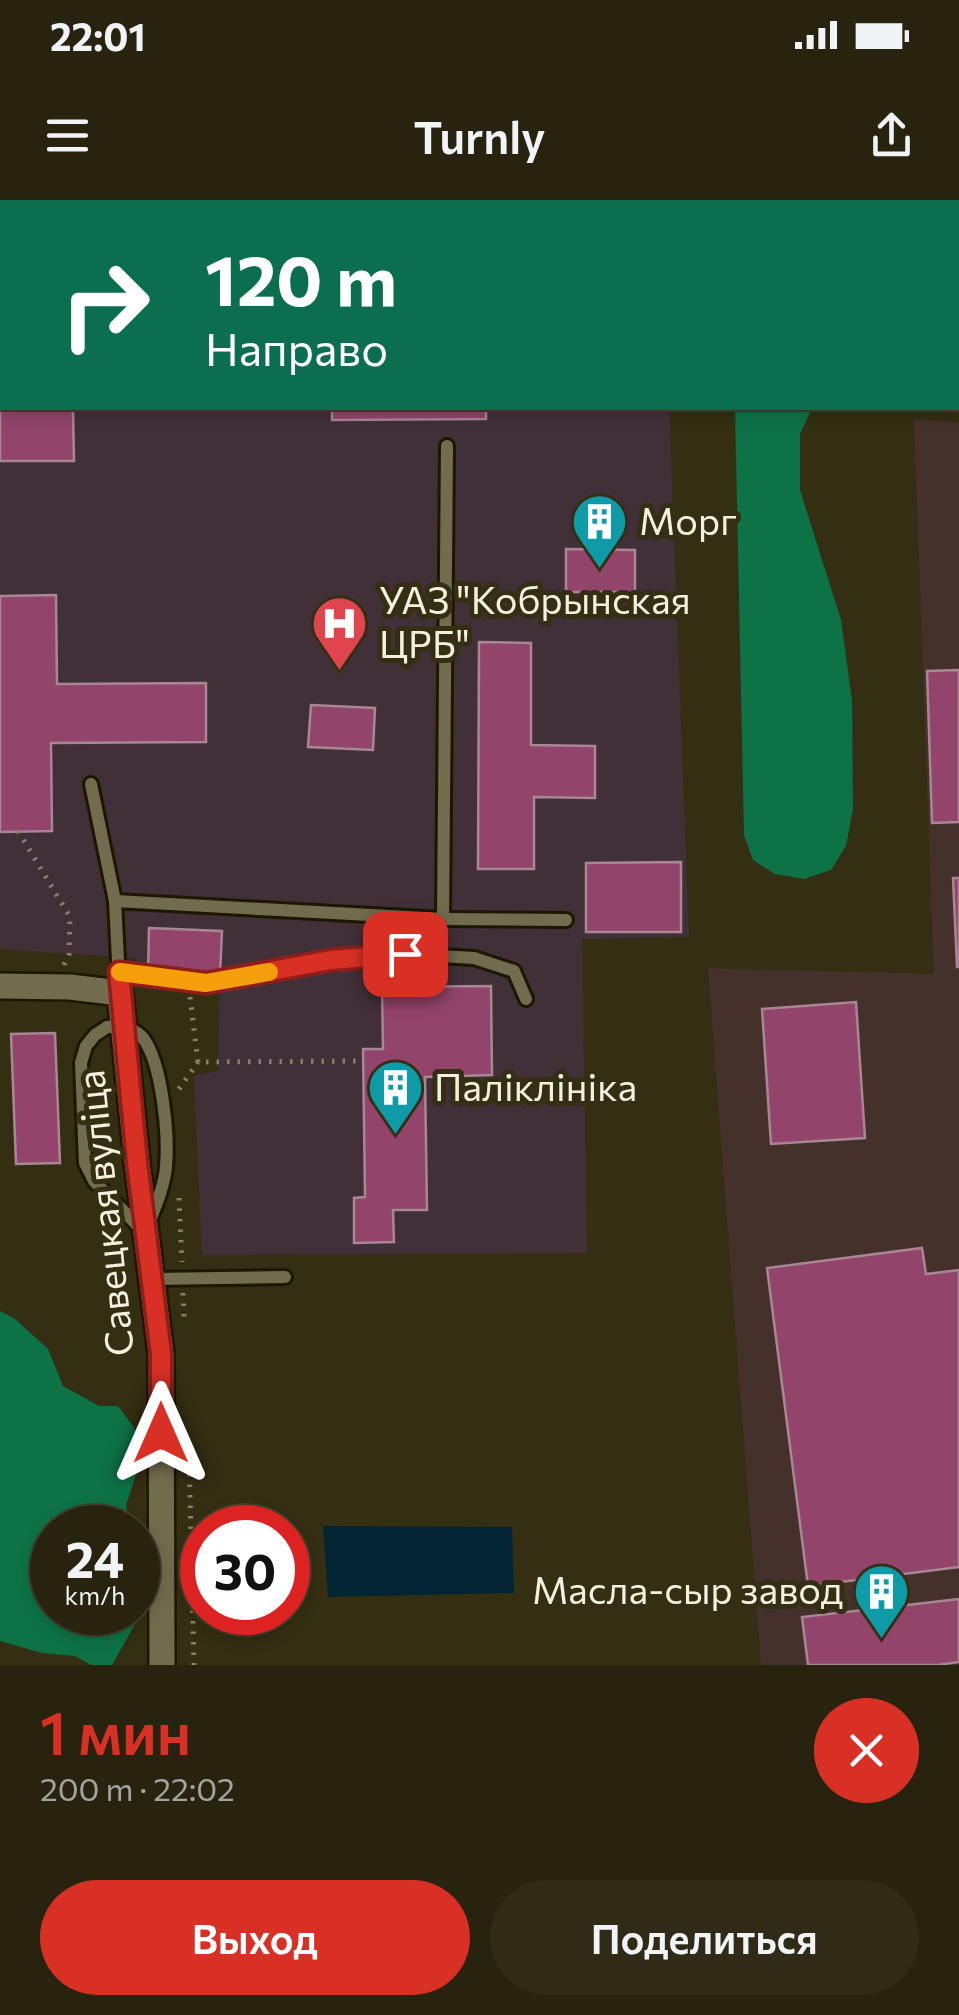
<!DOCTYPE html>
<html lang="ru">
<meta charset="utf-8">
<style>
body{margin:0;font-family:Commissioner,sans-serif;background:#2f2b17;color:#f1f3f6;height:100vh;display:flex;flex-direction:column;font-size:38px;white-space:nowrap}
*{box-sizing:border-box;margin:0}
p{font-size:32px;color:#a4a49e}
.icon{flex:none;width:55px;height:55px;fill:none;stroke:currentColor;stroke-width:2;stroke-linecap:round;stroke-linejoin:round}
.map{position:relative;height:1465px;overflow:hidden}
.panel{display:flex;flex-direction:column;background:#27230e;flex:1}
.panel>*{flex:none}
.guide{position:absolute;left:0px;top:0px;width:960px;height:210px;box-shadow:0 5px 15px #0003,0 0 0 2px #43402e;background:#0b6e4f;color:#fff;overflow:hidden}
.speed{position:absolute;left:30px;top:1305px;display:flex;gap:20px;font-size:50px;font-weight:700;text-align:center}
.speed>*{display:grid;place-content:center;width:130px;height:130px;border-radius:50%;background:#27230e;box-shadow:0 5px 15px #0003,0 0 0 2px #43402e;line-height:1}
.speed small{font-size:25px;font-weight:400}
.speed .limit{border:15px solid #d22;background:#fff;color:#111}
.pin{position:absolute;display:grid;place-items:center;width:85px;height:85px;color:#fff;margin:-42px;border-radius:20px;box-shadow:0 5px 15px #0006}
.me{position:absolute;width:110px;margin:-55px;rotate:0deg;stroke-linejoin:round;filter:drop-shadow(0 0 8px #0008)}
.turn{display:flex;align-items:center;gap:35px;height:210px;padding:0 40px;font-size:45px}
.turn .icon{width:130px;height:130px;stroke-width:2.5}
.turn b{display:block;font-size:70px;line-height:85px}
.round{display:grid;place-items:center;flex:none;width:105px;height:105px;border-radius:52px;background:#2f2b17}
.head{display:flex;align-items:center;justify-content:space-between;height:170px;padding:0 40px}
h1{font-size:60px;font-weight:600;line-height:75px;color:#d93025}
.primary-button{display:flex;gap:20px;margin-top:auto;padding:20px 40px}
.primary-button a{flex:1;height:115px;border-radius:60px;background:#d93025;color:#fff;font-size:40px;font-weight:600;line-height:115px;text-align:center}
.primary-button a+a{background:#2f2b17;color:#f1f3f6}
.status{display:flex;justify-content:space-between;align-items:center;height:70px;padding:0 50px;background:#27230e;direction:ltr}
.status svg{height:28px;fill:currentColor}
header{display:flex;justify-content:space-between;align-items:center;height:130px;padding:0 40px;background:#27230e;font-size:45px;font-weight:600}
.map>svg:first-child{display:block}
</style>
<div class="status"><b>22:01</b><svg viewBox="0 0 49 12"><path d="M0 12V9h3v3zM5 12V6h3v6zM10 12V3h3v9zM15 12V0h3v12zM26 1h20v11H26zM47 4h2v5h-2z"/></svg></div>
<header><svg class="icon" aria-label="menu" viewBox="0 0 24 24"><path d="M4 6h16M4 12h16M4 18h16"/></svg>Turnly<svg class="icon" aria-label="share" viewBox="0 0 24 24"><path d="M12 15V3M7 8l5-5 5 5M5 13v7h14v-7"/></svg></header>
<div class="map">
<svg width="959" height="1465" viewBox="0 0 959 1465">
<rect width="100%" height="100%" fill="#342f12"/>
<!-- industrial -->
<path fill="#44312b" d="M914,219l45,4v1242h-198l-53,-697 226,6z"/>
<!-- medical -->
<path fill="#423039" d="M0,0h303v2h-301v206h667l20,529 -107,2 5,314 -385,2 -8,-179 24,-5 2,-95 -72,-4 -10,-3 -2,-11 -136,-9z"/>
<!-- forest -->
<g fill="#0d7346">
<path d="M318,0h618v2h-617z"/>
<path d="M735,208h77l-12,26v56l41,130 11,81 1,108 -7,37 -15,24 -27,9 -29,-5 -22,-14 -9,-25z"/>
<path d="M0,1111l15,8 33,30 15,37 36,20h19l17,23 4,37 -13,39 4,22 -78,1v84h86v-20l2,23 -28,50h-21l-16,-9 -33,-3 -42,-12z"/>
</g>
<!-- water -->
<path fill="#032432" d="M323,1326l189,1 2,66 -186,4z"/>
<!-- building -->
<g fill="#92446a" stroke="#a88694" stroke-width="2.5">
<path d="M0,169h2v39h71l1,53h-74z"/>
<path d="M332,208h154v11l-154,1z"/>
<path d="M566,349l69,1v42h-69z"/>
<path d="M56,395l1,89 149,-1v59l-155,1 1,88 -52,1v-236z"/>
<path d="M479,442l52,1v102l64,1v52l-61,-1v72h-56z"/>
<path d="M959,470v152l-27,1 -5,-152z"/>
<path d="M311,505l64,3 -2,42 -65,-3z"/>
<path d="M681,662v70h-95v-69z"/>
<path d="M953,678h6v89h-2z"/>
<path d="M149,728l73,3 -2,44 -72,-3z"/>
<path d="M491,786l1,89 -67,2 2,133h-34l1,32 -40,1v-45l11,-1 -2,-148h20l-1,-62z"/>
<path d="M856,802l9,136 -94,6 -9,-135z"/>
<path d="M55,833l5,130 -44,1 -5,-130z"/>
<path d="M922,1048l4,26 33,-4v297l-151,19 -41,-318z"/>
<path d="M959,1399v63l-21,3h-130l-6,-48z"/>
</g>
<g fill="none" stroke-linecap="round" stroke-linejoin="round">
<defs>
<g id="service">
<path d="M91,584l24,117 4,79"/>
<path d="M115,701l328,18 4,-473"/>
<path d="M443,719l123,1"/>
<path d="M119,772l87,11 125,-23 74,-6 69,4 40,13 12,28"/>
<path d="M124,826c6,3 15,6 19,12 19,25 26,97 23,129 -2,22 -13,45 -21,66l-51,-52 -9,-18 -4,-100 5,-17 9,-11 12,-8z"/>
<path d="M151,1079l134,-2"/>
</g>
<path id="minor" d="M0,786l70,1 50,6 17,169 24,191 1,312"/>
</defs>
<!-- service casing -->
<use href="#service" stroke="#1c1700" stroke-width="18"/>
<!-- minor casing -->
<use href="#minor" stroke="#1c1700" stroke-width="30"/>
<!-- path -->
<g stroke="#858169" stroke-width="5" stroke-dasharray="2.5 8" stroke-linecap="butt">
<path d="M18,631l52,86 -1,37 -5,11"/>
<path d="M190,797l8,65 165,-1"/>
<path d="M179,889l19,-27"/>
<path d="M179,998l3,64"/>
<path d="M183,1093l1,24"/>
<path d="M189,1253l5,212"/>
</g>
<!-- service -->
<use href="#service" stroke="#716c4d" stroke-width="12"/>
<!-- minor -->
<use href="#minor" stroke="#716c4d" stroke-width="25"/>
</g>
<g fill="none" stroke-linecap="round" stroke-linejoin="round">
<defs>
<path id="route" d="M161,1233v-79l-24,-192 -18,-190 87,11 125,-23 74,-6"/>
</defs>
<!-- route casing -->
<use href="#route" stroke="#8d1f18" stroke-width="25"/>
<!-- route -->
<use href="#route" stroke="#d93025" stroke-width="18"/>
<!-- slow -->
<path stroke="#f59e0b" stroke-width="18" d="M120,772l86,11 63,-11"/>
</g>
<!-- icons -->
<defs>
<symbol id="building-pin" viewBox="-11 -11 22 30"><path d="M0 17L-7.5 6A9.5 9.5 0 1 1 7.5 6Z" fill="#0f9aa8" stroke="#342f12"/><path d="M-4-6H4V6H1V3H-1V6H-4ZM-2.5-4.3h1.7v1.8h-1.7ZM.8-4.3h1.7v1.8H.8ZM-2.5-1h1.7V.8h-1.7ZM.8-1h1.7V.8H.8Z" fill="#fff"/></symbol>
<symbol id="hospital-pin" viewBox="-11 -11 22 30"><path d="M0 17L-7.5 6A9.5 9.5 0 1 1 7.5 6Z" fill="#e0444e" stroke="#342f12"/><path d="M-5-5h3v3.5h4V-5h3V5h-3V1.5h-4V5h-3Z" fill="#fff"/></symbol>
</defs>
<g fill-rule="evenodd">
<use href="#building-pin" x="568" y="290" width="63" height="86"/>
<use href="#hospital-pin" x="308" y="392" width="63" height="86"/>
<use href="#building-pin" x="364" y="856" width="63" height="86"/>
<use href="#building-pin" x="850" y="1360" width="63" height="86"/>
</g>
<g text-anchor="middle" stroke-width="10" stroke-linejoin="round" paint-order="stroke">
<!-- poi labels -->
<g font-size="38" fill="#f3f0df" stroke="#342f12" text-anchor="start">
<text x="639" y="335">Морг</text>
<text x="379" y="414">УАЗ "Кобрынская<tspan x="379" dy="44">ЦРБ"</tspan></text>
<text x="434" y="901">Паліклініка</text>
<text x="843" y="1404" text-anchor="end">Масла-сыр завод</text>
</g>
<!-- street labels -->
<g font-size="38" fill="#f3f0df" stroke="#342f12">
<text transform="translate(106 1013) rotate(-96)" y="13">Савецкая вуліца</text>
</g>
</g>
</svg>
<div class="speed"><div>24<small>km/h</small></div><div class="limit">30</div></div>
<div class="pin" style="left:405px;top:754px;background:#d93025"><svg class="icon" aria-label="arrive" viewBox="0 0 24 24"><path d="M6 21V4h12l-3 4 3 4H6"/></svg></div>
<svg class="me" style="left:161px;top:1233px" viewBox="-20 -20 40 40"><path d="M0-17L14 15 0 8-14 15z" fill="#d93025" stroke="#fff" stroke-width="4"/></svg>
<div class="guide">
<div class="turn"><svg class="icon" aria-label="right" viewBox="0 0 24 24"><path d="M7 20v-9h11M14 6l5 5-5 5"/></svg><div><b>120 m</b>Направо</div></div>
</div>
</div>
<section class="panel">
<div class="head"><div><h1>1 мин</h1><p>200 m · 22:02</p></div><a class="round" style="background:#d93025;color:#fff"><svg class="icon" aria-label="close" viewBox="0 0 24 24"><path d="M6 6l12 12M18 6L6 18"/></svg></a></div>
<div class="primary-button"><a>Выход</a><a>Поделиться</a></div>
</section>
